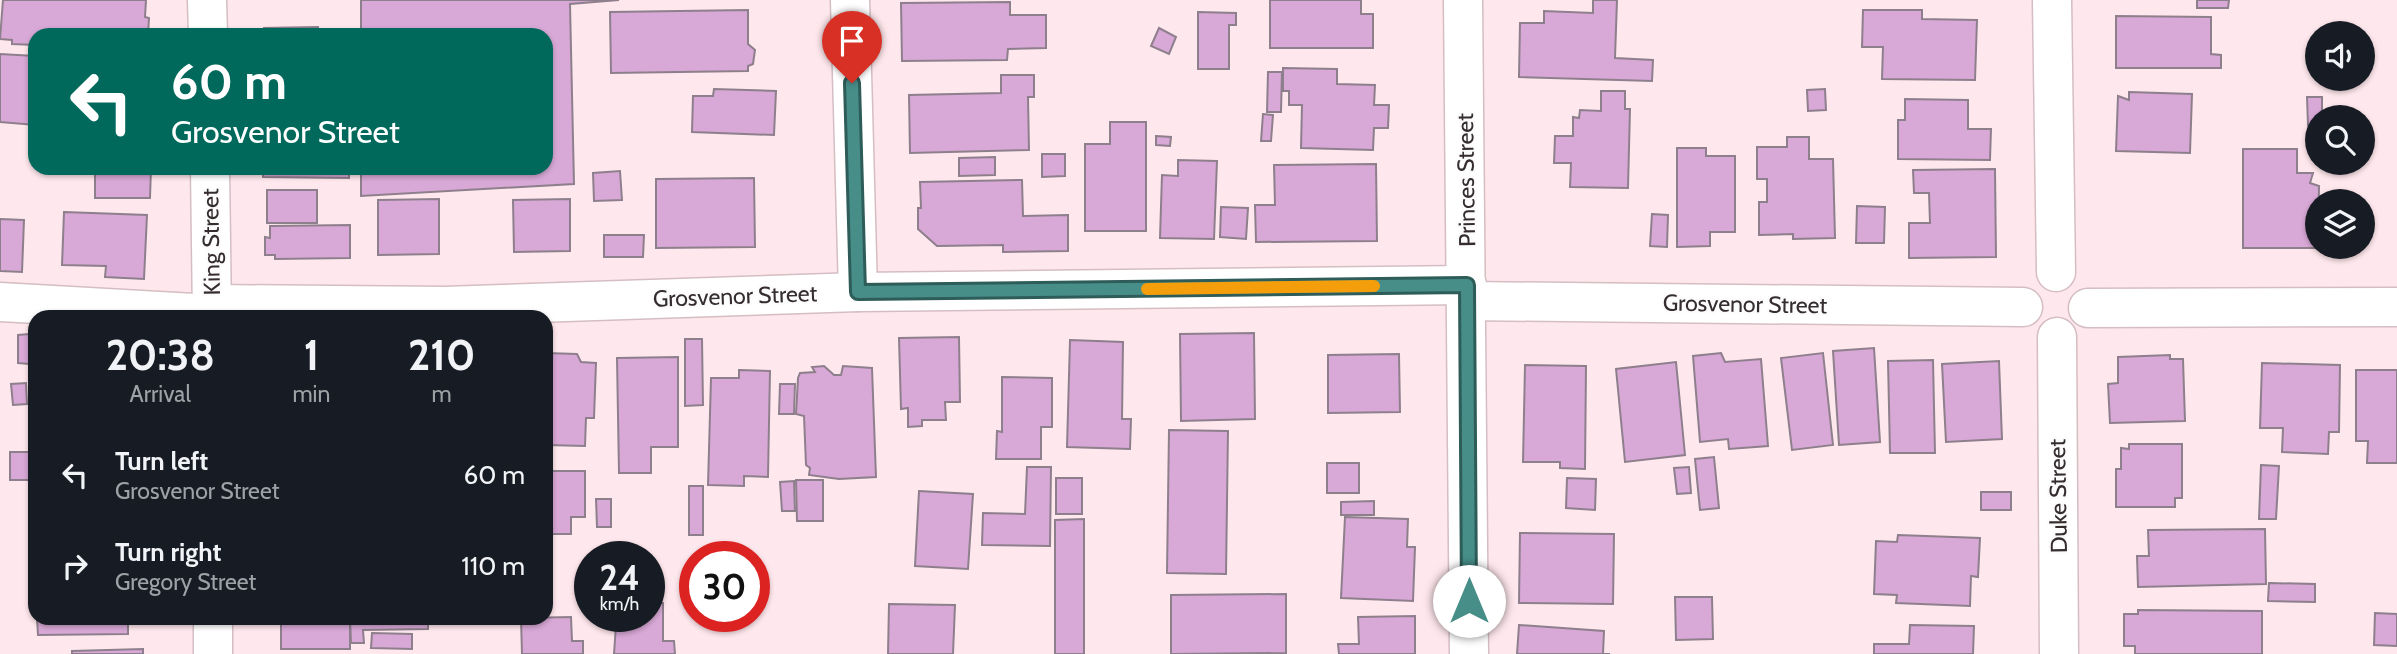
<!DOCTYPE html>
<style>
body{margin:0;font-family:Cabin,sans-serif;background:#20242c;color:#f1f3f6;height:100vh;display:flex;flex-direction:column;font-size:26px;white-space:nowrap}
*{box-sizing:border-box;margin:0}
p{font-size:23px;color:#9ea1a6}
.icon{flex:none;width:38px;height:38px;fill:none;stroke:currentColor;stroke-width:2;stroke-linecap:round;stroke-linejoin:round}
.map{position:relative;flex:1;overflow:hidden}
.side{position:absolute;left:28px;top:310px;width:525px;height:315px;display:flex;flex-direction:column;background:#171b24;border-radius:21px;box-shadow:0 2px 5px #0004}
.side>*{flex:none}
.hud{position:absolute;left:28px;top:28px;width:525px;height:147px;border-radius:21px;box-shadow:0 2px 5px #0004;background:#00695c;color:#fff;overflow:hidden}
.buttons{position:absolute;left:2305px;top:21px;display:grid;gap:14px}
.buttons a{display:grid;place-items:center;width:70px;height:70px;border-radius:50%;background:#171b24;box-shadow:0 2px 5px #0004;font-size:35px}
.speed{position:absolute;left:574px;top:541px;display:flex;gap:14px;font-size:35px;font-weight:700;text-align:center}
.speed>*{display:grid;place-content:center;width:91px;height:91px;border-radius:50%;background:#171b24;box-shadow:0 2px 5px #0004;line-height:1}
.speed small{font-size:18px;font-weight:400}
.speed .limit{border:10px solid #d22;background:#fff;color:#111}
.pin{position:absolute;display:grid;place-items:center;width:60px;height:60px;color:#fff;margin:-72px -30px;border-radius:50% 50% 50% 0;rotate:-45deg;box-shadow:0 0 7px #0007}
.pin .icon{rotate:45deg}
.me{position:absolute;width:77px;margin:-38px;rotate:0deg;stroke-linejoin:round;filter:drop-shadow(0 0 5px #0008)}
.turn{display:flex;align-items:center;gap:24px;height:147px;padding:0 28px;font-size:32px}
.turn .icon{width:91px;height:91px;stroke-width:2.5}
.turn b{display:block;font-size:49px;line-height:60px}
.eta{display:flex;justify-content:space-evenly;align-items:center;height:119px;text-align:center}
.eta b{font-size:42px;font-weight:700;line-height:49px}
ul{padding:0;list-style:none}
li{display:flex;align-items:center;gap:21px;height:91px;padding:0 28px}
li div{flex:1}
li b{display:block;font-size:26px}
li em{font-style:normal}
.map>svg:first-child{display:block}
</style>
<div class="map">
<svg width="2397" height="654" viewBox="0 0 2397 654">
<rect width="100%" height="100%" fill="#ffe8ed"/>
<!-- building -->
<g fill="#d8a8d6" stroke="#8e7f8d" stroke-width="2">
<path d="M3,0h143l-1,17 4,1 -1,17h-113v10l-23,-1v-4l-12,-1z"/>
<path d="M361,0h258l-49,4 4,180 -213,12v-28h185v-133h-185z"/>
<path d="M1270,0h91v14h12v34h-103z"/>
<path d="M1593,0h24l-2,58 38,2 -1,21 -133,-4 1,-54h24v-12l49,2z"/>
<path d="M2197,0h32l-1,8h-31z"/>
<path d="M1010,2v13h36v33l-38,1 -1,11 -105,1 -1,-58z"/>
<path d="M748,10v34l7,6 -2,14 -5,2v5l-137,2 -1,-61z"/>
<path d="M1863,10h59v9l55,1 -2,60 -93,-1 1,-32h-21z"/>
<path d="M1198,12l38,1v12h-7v44h-31z"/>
<path d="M2116,16l95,1v37l10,1v13h-105z"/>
<path d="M318,27v5l29,-1v4h-83v-7z"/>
<path d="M1159,28l17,9 -7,17 -18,-8z"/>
<path d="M0,54l35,2v69l-35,-3z"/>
<path d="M1283,68l54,1v15l38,1 -1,20h15l-1,23h-14l-1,22 -72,-2 1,-43h-13v-14h-6z"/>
<path d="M1268,72h14l-1,40h-14z"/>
<path d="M1001,75h33v22h-6l1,53 -119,3 -1,-58 92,-2z"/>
<path d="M714,89l62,2 -2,44 -82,-3 1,-36h20z"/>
<path d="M1825,89l1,21 -18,1 -1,-21z"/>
<path d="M1601,91h24v18h5l-2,79 -58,-1 1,-24h-17l1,-27h18v-19l6,1 1,-8 21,1z"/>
<path d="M2129,92l63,2 -2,59 -74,-2 2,-55 11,4z"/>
<path d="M2307,97h15v20h-5v8h-9z"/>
<path d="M1905,99l63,1v29h23l-1,31 -92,-1v-39h7z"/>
<path d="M1263,114l10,1 -2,26h-10z"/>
<path d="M1110,122h36v109h-61v-87h25z"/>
<path d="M1156,136l15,1 -1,9 -14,-1z"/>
<path d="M1787,137h22v22h24l2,79 -42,1v-5l-34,1v-33h8v-23h-10v-32h30z"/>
<path d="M1677,148h29v8h29v76h-25v14l-33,1z"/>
<path d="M2243,149h54v24h16l-3,10 9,3 -1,62h-75z"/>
<path d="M1042,154h23v22l-23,1z"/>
<path d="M995,157v18l-36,1v-18z"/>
<path d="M1178,160l39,1 -3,78 -54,-1 2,-63 16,1z"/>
<path d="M1376,164l1,77 -121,1 -1,-37h20l-1,-40z"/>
<path d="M95,168h56l-1,30h-55z"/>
<path d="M263,168h86v10l-86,-1z"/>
<path d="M1995,169l1,88 -87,1v-35h21l-1,-30h-15l-1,-23z"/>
<path d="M620,171l2,29 -28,1 -1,-28z"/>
<path d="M754,178l1,69 -99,1v-69z"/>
<path d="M1022,180l1,36 45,-1v36l-65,1v-7l-66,1 -19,-17v-21h3l-1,-26z"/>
<rect x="267" y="190" width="50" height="33"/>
<path d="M439,199v55l-61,1v-55z"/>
<path d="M570,199v52l-56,1 -1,-52z"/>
<path d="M1857,206l28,1 -1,36h-28z"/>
<path d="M1221,207l27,1 -2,31 -26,-2z"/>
<path d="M64,212l83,3 -3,64 -39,-2 1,-11 -44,-1z"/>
<path d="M1652,214l16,1 -1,32 -17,-1z"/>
<path d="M0,219l24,1 -2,52 -22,-1z"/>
<path d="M350,225v33l-75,1v-4h-10v-18l5,1v-12z"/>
<path d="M604,235h40l-1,22h-39z"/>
<path d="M1254,333l1,86 -74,2 -1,-87z"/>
<path d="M29,334v30l-11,-1v-28z"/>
<path d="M959,337l1,65h-15l1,18h-24v6l-14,1v-19l-7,1 -2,-71z"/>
<path d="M685,339h17l1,66 -18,1z"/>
<path d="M1070,340l53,2 -1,77h9l-1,30 -63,-2z"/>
<path d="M1874,348l6,94 -41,3 -6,-94z"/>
<path d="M546,353l31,1 4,8 15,1 -2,55h-8l-1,28 -39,-1z"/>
<path d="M1721,353l4,9 36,-3 7,87 -39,3 -1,-10 -28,3 -7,-86z"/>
<path d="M1823,353l10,92 -41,5 -11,-92z"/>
<path d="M1399,354l1,58 -72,1v-58z"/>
<path d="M2170,355v4h13l2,62 -75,2 -2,-39 10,-1v-26z"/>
<path d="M678,357v90h-27v26h-32l-2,-115z"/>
<path d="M1933,360l2,93h-45l-2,-92z"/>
<path d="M1999,361l3,78 -56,3 -4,-78z"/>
<path d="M1676,362l9,93 -60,7 -9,-93z"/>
<path d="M2262,363l78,2 -1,67h-10l-1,22 -46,-2 1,-24h-23z"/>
<path d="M1525,365l61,1 -1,103 -25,-1v-6h-37z"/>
<path d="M824,366l10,9h7l2,-9 29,2 4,109 -37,2 -30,-4 1,-7 -4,-3 -2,-49 -8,-2 2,-36 2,-5 15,-1 -3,-5z"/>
<path d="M739,370l31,1 -2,106 -24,-1v10l-36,-1 3,-107h28z"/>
<path d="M2356,370h41v93h-30l1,-22h-12z"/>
<path d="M1002,377l50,1v49h-11v32h-45l1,-28 5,1z"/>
<path d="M26,383l1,21 -14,1 -2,-21z"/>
<path d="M780,384h15l-1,30h-15z"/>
<path d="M1169,430l59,1 -2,143 -59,-1z"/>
<path d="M2129,444h53v54h-7v9h-59v-38h5v-21l8,1z"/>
<rect x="10" y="452" width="25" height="28"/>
<path d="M1714,457l5,51 -19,2 -5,-51z"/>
<rect x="1327" y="463" width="32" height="30"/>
<path d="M2261,465l18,1 -3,53h-17z"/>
<path d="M1027,467h24l-1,79 -68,-1 1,-32 42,1z"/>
<path d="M1689,467l2,26 -14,1 -3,-26z"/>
<path d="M546,471h39v46h-14v17h-25z"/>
<rect x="1056" y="478" width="26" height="36"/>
<path d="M1567,478l29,1 -1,31 -29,-2z"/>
<path d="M796,480h27v41h-26z"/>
<path d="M794,481l1,30h-13l-2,-29z"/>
<rect x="689" y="486" width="14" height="49"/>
<path d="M919,491l54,3 -5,75 -53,-3z"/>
<rect x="1981" y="492" width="30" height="18"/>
<path d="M596,499h15v28h-14z"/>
<path d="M1374,501v14h-33v-13z"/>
<path d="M1345,517l63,2 -1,28h8l-2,54 -72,-3z"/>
<path d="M1084,519v135h-29v-134z"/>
<path d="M2265,529l1,55 -128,3 -1,-31h12l-1,-26z"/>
<path d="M1520,533l94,1 -1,70 -94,-1z"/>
<path d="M1898,535l82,3 -2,39 -7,-1 -1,30 -74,-3 1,-8 -23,-1 2,-53 21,1z"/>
<path d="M2269,583l46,1v18l-47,-1z"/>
<path d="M1286,594v59l-115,1v-59z"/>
<path d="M1675,597h37l1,42 -37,1z"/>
<path d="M649,603h14v38h11l1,13h-61l2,-29 17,-9h16z"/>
<path d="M889,604l66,1 -2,49h-65z"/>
<path d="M2138,610l124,1v43h-127v-8h-11v-32h14z"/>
<path d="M2375,613l22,1v32l-23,-1z"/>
<path d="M1415,616v38h-76l-1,-10h21l-1,-27z"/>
<path d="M571,617l1,24h11v13h-61l-1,-36z"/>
<path d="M37,618h91v16l-90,1z"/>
<rect x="281" y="618" width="69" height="31"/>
<path d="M350,618h78v11l-65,1 1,13h-13z"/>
<path d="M1519,625l85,6 -1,23h7h-93z"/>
<path d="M1910,625l64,1 -1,28h-99v-10h35z"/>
<path d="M372,633l40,1v15l-41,-1z"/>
<path d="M143,649v5h-71v-3z"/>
</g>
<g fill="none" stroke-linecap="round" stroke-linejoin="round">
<defs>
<g id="minor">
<path d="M850,0l8,292"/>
<path d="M1463,0l6,654"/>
<path d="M2052,0l4,272"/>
<path d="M1467,301l556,6"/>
<path d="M0,302l212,12"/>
<path d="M212,304l233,2 413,-14 609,-7"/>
<path d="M2088,308l309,-1"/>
<path d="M2057,337l2,317"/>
</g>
<g id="tertiary">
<path d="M207,0l1,35"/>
<path d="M210,168l2,149"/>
<path d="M213,618v36"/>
</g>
</defs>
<!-- minor casing -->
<use href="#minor" stroke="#d4bec3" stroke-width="41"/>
<!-- tertiary casing -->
<use href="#tertiary" stroke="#d4bec3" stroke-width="41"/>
<!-- minor -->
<use href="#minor" stroke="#fff" stroke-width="38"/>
<!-- tertiary -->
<use href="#tertiary" stroke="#fff" stroke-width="38"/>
</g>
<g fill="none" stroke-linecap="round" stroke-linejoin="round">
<defs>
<path id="route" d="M852,83l6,209 609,-7 2,316"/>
</defs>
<!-- route casing -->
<use href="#route" stroke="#2e5c59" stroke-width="18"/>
<!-- route -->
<use href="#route" stroke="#478e89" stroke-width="12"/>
<!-- slow -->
<path stroke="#f59e0b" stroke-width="12" d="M1147,289l227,-3"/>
</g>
<g text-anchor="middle" stroke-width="5" stroke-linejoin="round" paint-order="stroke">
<!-- street labels -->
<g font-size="23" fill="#352c2e" stroke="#fcfcfc">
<text transform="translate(1466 180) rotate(-91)" y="8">Princes Street</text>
<text transform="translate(211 242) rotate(-91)" y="8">King Street</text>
<text transform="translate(735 296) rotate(-2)" y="8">Grosvenor Street</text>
<text transform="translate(1745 304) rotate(1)" y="8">Grosvenor Street</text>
<text transform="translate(2058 496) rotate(-91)" y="8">Duke Street</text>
</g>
</g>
</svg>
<div class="buttons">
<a><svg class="icon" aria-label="sound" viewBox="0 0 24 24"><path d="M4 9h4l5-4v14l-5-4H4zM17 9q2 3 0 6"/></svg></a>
<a><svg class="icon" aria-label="search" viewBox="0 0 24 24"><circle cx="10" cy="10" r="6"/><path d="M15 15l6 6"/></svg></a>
<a><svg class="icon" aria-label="layers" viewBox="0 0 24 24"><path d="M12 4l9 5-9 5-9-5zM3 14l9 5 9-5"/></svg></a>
</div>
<div class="speed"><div>24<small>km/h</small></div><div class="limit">30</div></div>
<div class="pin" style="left:852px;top:83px;background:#d93025"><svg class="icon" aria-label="arrive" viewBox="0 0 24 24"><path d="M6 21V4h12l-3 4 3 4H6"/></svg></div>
<svg class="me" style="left:1469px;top:601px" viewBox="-20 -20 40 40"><circle r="19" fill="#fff"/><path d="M0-13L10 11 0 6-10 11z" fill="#478e89"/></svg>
<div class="hud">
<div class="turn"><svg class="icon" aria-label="left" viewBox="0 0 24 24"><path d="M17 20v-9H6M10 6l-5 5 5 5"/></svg><div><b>60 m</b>Grosvenor Street</div></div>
</div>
<section class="side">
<div class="eta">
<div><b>20:38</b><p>Arrival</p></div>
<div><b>1</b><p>min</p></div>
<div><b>210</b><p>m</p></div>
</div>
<ul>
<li><svg class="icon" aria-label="left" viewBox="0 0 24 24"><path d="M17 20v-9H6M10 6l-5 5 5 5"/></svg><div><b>Turn left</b><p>Grosvenor Street</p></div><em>60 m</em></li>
<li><svg class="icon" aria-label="right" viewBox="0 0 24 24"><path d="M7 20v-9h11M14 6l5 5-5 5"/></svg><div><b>Turn right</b><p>Gregory Street</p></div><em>110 m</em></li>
</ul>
</section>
</div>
